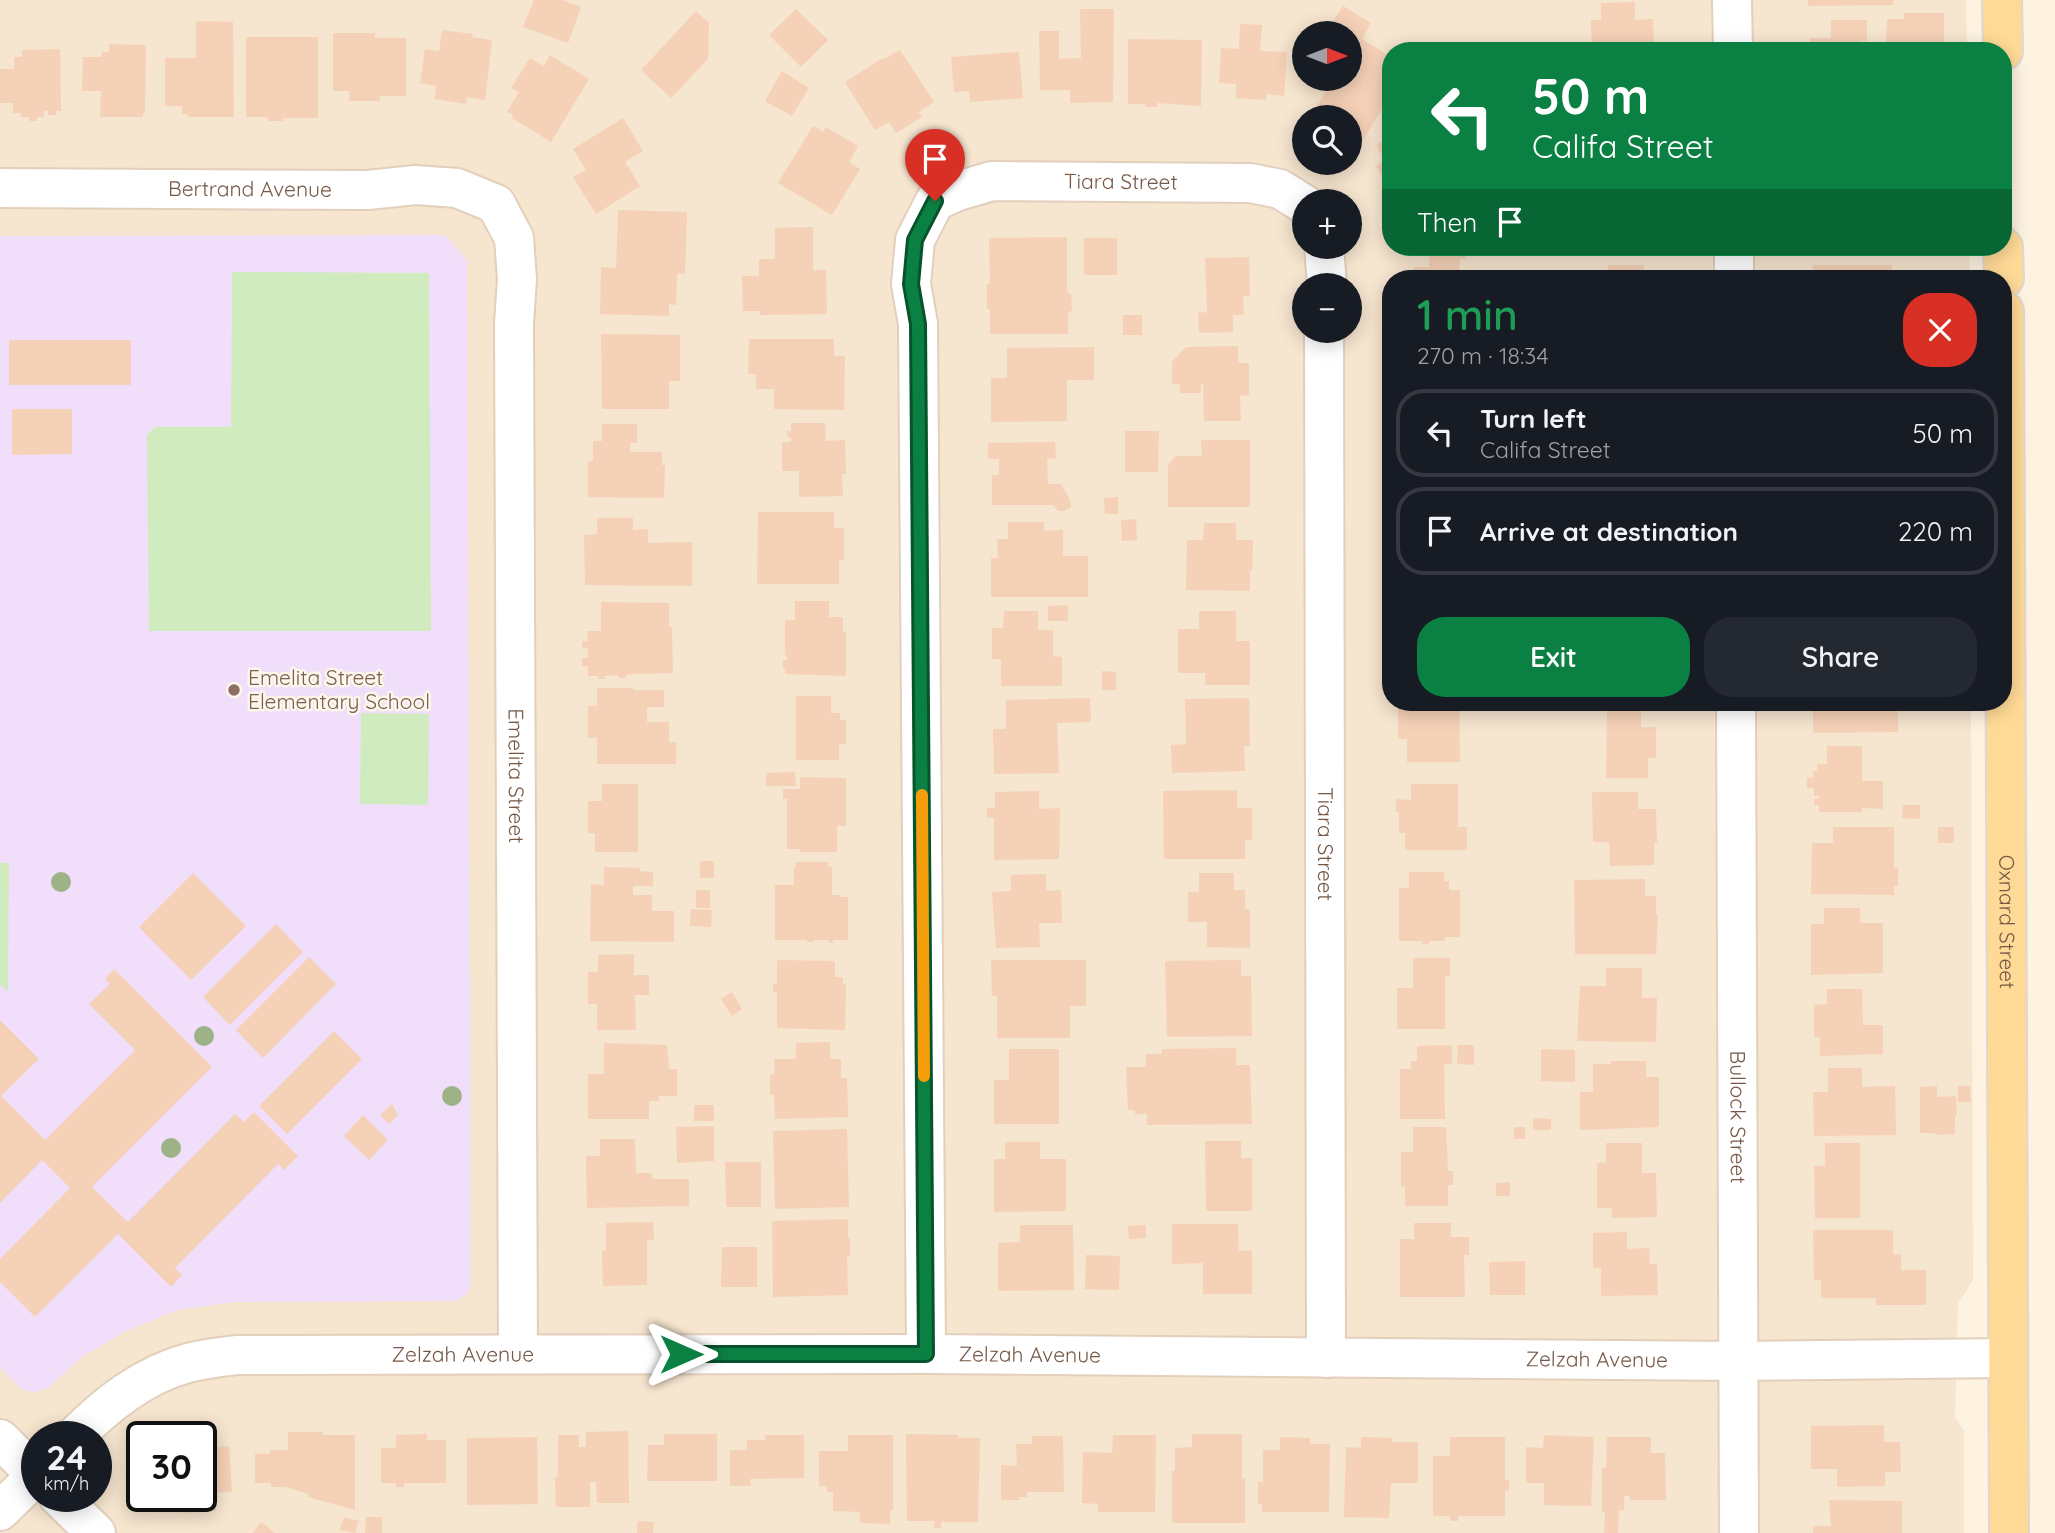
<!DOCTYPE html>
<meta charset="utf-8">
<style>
body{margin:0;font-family:Quicksand,sans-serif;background:#242831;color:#f1f3f6;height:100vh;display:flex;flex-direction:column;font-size:26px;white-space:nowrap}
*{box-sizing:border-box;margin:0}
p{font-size:23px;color:#9ea1a6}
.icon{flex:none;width:38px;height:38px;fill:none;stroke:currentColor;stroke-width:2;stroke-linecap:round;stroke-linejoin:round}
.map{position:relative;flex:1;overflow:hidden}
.panel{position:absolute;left:1382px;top:270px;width:630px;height:441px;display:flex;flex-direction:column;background:#171b24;border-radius:28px;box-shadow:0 4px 18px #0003}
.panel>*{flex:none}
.top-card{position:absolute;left:1382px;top:42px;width:630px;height:214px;border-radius:28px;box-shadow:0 4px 18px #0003;background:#0b8043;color:#fff;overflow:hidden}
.needle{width:46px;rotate:90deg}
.controls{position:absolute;left:1292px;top:21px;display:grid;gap:14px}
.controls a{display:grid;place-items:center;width:70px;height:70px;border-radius:50%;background:#171b24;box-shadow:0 4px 18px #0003;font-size:35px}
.speed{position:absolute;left:21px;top:1421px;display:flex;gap:14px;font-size:35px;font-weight:700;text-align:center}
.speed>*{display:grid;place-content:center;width:91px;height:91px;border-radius:50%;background:#171b24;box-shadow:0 4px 18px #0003;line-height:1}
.speed small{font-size:18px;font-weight:400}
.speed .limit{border:4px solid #111;border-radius:10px;background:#fff;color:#111}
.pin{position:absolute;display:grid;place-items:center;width:60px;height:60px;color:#fff;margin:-72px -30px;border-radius:50% 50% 50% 0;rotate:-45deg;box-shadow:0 0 7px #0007}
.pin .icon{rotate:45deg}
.me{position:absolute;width:77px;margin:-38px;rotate:90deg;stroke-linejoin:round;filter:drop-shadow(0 0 5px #0008)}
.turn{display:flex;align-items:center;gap:24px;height:147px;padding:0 35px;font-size:32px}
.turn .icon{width:91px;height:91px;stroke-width:2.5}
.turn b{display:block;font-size:49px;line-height:60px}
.then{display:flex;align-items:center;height:66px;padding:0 35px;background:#0003;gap:14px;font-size:26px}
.round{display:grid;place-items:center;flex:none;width:74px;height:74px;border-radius:28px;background:#242831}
.summary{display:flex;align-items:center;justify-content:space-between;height:119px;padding:0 35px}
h1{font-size:42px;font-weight:600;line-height:52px;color:#1e9e55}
.primary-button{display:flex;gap:14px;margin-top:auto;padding:14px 35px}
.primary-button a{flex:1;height:80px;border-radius:28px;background:#0b8043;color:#fff;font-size:28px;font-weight:600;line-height:80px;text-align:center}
.primary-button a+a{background:#242831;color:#f1f3f6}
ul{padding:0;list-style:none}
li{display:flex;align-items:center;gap:21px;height:88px;margin:0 14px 10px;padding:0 21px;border:4px solid #363941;border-radius:28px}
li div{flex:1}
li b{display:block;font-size:26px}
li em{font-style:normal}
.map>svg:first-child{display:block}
</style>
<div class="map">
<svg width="2055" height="1533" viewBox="0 0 2055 1533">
<rect width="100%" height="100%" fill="#fef3e1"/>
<!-- residential -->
<path fill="#f6e5cf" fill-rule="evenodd" d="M0,0h1966l1,51h-576v196h578l1,31h-579v424h580l2,578 -15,24 -3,113 9,14v102h-1964zM1304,33h45v46h-45zM1304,117h45v46h-45zM1304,201h45v46h-45zM1304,285h45v46h-45zM37,1437h59v59h-59zM142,1437h59v59h-59z"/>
<!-- education -->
<path fill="#f0defa" d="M445,235l22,25 4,1025 -4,9 -11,7 -222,1 -56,8 -52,21 -44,26 -33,30 -15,6 -13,-4 -21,-22v-1131z"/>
<!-- green -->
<g fill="#d0ecbf">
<path d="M232,272l197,1 2,358h-282l-2,-196 8,-8h76z"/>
<path d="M361,713l68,1 -1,91 -68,-1z"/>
<path d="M0,863h9l-1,128 -8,-6z"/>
</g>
<!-- building -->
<g fill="#f5d1b7">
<path d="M534,0h28l19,7 -13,36 -45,-16z"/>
<path d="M1808,0h85v5l-85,1z"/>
<path d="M1635,2v18l18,-1 1,32h-62l-1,-31h10v-17z"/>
<path d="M1343,6l28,17 -9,16 29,18v51l-6,-4 -25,41 -11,-7v-21h-23l-11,-7 18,-31h16v-46h-23z"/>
<path d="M796,9l32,31 -27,27 -32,-32z"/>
<path d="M1080,9h34l-1,93 -43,1v-13h-30l-1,-59h20v28l22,-1z"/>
<path d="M696,11l13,12 -1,36 -37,39 -30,-28z"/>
<path d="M1904,13h40v38h-40v-4h-18l1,-28h17z"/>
<path d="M1831,20h36v21h-7v10h-50v-13h21z"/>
<path d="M196,21l37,1 1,95h-46v-3h-6v-8h-17v-48h31z"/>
<path d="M1240,24l22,1 -2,26 27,1 -3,44 -18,-2v6l-30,-2v-14l-17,-1 2,-35 18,1z"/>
<path d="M442,30l31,4 -1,3 20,3 -7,60 -18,-3 -1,7 -31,-5 1,-13 -16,-3 5,-34 14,2z"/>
<path d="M333,33h42v5h31v58h-26v5h-31v-10h-16z"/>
<path d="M246,37h72v81h-35v3h-15v-4h-22z"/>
<path d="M1128,39l74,1 -1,66 -44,-3v4h-12v-3h-17z"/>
<path d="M109,44l37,1 -1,68h-2v4h-43l1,-26h-19l1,-34h19v-5h7z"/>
<path d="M60,49l1,62h-5v4h-8v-4h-4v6h-7v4h-7l-1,-4h-8v-4h-8v-10h-13v-34h14v-12h8v-7z"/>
<path d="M900,50l34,52 -15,10 3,5 -26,16 -7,-11 -14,8 -30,-48 38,-24 1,1z"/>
<path d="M1019,52l4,46 -53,4 -1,-11 -15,1 -3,-35z"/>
<path d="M550,55l39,24 -38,63 -39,-24 1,-3 -6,-3 12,-20 -8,-4 19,-30 14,8z"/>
<path d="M782,71l27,17 -17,28 -27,-15z"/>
<path d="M623,118l20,33 -18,11 15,24 -44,28 -23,-37 13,-7 -13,-21z"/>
<path d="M813,126l10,6 3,-5 32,19 -9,16 11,7 -28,46 -54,-32z"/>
<path d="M1391,136v55l-15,-25 9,-6 -9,-15z"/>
<path d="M618,210l69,2 -2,62h-8l-1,31 -7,-1v12l-69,-2 1,-47 15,1z"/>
<path d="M813,227v43h13l1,44 -67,1v-4h-17l-1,-35h17v-17h16v-31z"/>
<path d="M1067,237v55l4,3 1,15 -4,4v20h-78v-25h-3v-25h3l-1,-46z"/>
<rect x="1084" y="238" width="33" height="37"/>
<path d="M1430,247h35v12l-5,-1 -1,20h-46l1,-11h15z"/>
<rect x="1566" y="247" width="87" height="5"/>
<path d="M1249,257l1,39h-7l1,19h-11v17l-34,1 -1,-20 9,-1 -2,-54z"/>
<rect x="1608" y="265" width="36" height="13"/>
<rect x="1813" y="265" width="79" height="13"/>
<rect x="1123" y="315" width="19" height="20"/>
<path d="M601,334l79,1v46h-11v28h-67z"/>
<path d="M749,339h85v17h11l-1,54 -70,-1v-20h-18v-15h-8z"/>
<rect x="9" y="340" width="122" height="45"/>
<path d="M1238,346v17h11v32l-9,1 1,25h-37l-1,-37h-2v9h-21v-9h-8v-22l14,-15z"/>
<path d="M1094,347v33h-27v41l-76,1v-44h16v-30z"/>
<path d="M12,409h60v45l-60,1z"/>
<path d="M791,423h34l1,18 19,-1 1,34h-4l1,22 -44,1v-26h-17v-29h9v-4h-3l-1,-7h4z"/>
<path d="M602,424h35v19h-7v9h32v13h3l-1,33 -76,-1v-36h5v-20h9z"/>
<path d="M1125,431h34l-1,41h-33z"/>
<path d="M1201,440h49v67h-82v-42l8,-9h26z"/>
<path d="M1055,442l1,16 -9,1 1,25h13l10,18v5l-7,4h-6l-5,-6h-61v-30h7v-16h-11v-16z"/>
<path d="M1118,497v17h-13l-1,-16z"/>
<path d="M758,512h76v16h10v32h-5v24h-82z"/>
<path d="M597,518h36v12l15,-1v14l44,-1v44l-107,-1 -1,-50 13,-1z"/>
<path d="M1136,519l1,21 -15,1 -1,-21z"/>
<path d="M1008,522h36v9l19,-1v26h25v41h-97v-39h7l-1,-19h11z"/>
<path d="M1204,523h32v17h17l-1,30h-2v21l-64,-1 1,-50h16z"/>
<path d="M795,601h34v16h14v15h3v44l-61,-2v-5h-2v-9h4v-5h-2v-35h10z"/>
<path d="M601,602l68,1v24h3l1,46 -41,1 -6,1v3h-7l-1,-3 -13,1v3h-7v-3h-10v-10h-6v-8h6v-10h-6v-7h6l-1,-10h14z"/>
<path d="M1068,605v16h-20v-15z"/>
<path d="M1004,611h34v19h15v26l9,1v29h-61v-27h-9v-31h11z"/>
<path d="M1199,611h37v30h14v44h-45v-12h-27v-44h21z"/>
<path d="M1102,671l14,1v18h-14z"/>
<path d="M597,688h36v2h31v17h-17v15h22v20h7v22h-79v-26h-9v-32h9z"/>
<path d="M796,696h35v17h9v7h6v24h-7v16h-43z"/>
<path d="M1090,698l1,24 -34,1 2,50 -65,1 -1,-45h13v-29z"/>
<path d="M1249,698l1,48h-6l1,25 -73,2 -1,-28 15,-1 -1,-45z"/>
<path d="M1409,702h50l1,60h-53v-23h-9v-33h11z"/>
<path d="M1813,702h85v30l-85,1z"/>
<path d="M1607,710h34v17h15v31h-8v20h-42z"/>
<path d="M1827,746h35v35h21v28l-21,-1v4h-43v-7h-5v-6h5v-3h-5v-8h-7v-10h6v-7h4v-7h10z"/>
<path d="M795,772l1,14h-30v-13z"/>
<path d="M800,777l46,1v48h-9v26h-37v-3h-13v-50h-4v-10h17z"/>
<path d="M602,784h36v68h-43v-19h-7v-32h14z"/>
<path d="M1411,784h47v43h9v23h-62v-17h-6v-21h-3v-13l15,1z"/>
<path d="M1237,790v18h15v32h-7v19h-81l-1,-68z"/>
<path d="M1039,791v18l21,-1 -1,51 -65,1v-42h-7v-10h8v-16z"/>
<path d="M1592,792h46v17h18l1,34h-3v22l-44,1 -1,-24h-16z"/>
<path d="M1903,805h17v14l-18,-1z"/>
<path d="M1833,827h61v41h4v18h-4v9l-83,-1 1,-51h21z"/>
<rect x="1938" y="827" width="16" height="16"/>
<rect x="700" y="861" width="14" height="17"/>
<path d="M796,862h32v5h4v28h8v2h8v43h-15v3h-4v-3h-15v2h-7v-2h-32v-55h19v-18h2z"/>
<path d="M604,867l36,1v3l13,1v14h-20v9h19v16h22v31l-84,-1 1,-57 13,1z"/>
<path d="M1409,872h35v9h5v9h11v47h-15v4h-16v3h-7v-3h-23v-53h10z"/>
<path d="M193,873l53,53 -55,54 -52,-53z"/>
<path d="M1199,873h35v17h11v19h5v39l-43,-1v-25h-19v-30h11z"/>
<path d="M1046,874v17l15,-1 1,33h-23l1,24 -44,1 -4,-56 19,-1v-16z"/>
<path d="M1645,879v17h11v19h2l-2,39h-81l-1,-74z"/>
<rect x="696" y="890" width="14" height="18"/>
<path d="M1824,908h36v15h23v50l-72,2v-51h13z"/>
<path d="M691,909l21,1 -1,17 -21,-1z"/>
<path d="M276,924l27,28 -73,73 -27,-28z"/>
<path d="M634,954v21h15v20h-14l1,35h-39v-26h-9v-32h10v-17z"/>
<path d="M309,957l27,27 -73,74 -27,-28z"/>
<path d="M1413,958h37v18h-5v53h-48v-41h16z"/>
<path d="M777,960l58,1v16h8v7h3l-1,46 -68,-2v-36h-4v-8h4z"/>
<path d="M991,960h95v46h-16v32h-73v-42h-5z"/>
<path d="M1241,960v16h10l1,60 -85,1 -2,-76z"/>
<path d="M1606,968h36v30h15l-1,44 -79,-1 3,-55h26z"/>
<path d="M114,969l98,98 -120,120 36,35 107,-108 9,8 10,-10 44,44 -14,14 -6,-6 -103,104 7,7 -11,12 -53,-53 -83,83 -35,-35v-23l70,-71 -28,-28 -42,43v-183l39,39 -38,37 44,44 90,-90 -46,-46 21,-20 -5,-5z"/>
<path d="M1827,989h35l1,36h20v29l-63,2v-19h-6v-32l13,-1z"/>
<path d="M732,992l10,17 -10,7 -11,-17z"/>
<path d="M334,1031l28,28 -75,75 -28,-28z"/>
<path d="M830,1042v17h11v19h6l1,39 -73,2 -1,-24h-4v-20l5,-1 -1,-15h22v-16z"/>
<path d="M604,1043l63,2 2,24h8v27h-18v5h-10v18h-61v-45h16z"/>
<path d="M1452,1045v19h-8l1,55h-45v-50h11v-8h6v-15z"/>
<path d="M1458,1045h16v20l-17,-1z"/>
<path d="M1236,1048v17h14l2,59 -105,1v-11h-12v-4h-7l-2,-43h20v-13h16v-5z"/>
<path d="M1009,1049h50v75h-65v-44h15z"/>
<path d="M1541,1049l34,1v32l-34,-1z"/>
<path d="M1611,1061h35v16h13v50l-79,3v-38h13v-28h18z"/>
<path d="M1828,1068h34v19l33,-1 1,49 -82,1 -1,-44h15z"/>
<path d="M1937,1086v11l19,-1 1,19h-2v19l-19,1 -1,-2h-15v-46z"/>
<path d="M1958,1086h12l1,16h-13z"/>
<path d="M392,1104l6,11 -9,9 -9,-9z"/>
<rect x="694" y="1105" width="20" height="16"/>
<path d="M363,1115l25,25 -19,20 -25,-24z"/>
<path d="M1533,1118l18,1v11h-18z"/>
<path d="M714,1126v35l-37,2 -1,-36z"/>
<path d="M1413,1127h33l2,44h5v14h-5v21h-43v-19h-4v-35h12z"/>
<rect x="1514" y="1127" width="11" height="12"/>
<path d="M847,1129l2,78 -74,2 -2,-78z"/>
<path d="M600,1139h35l1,34h16v6h37v27l-102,2 -1,-52h14z"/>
<path d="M1205,1141h36v17h11v53h-46z"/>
<path d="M1005,1142h35v17h26v52l-72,1v-53h11z"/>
<path d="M1606,1143h36v30h14l1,44 -45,1v-10h-15v-45l9,-1z"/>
<path d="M1825,1143h35v75h-45l-1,-52h11z"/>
<path d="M725,1162h36v45h-35z"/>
<path d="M1510,1182v14h-14v-13z"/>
<path d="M848,1219v18h2v19h-3l1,39 -75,2 -1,-76z"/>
<path d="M653,1222l1,18h-7v45l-44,1 -1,-35h4v-28z"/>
<path d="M1414,1223h37v14h18v18h-5l1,42h-65v-58h14z"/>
<path d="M1172,1224h66l1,27 13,-1v44h-49v-31l-31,1z"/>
<path d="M1020,1225h53l1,65 -76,1v-48l22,-1z"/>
<path d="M1146,1225v13l-17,1 -1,-13z"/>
<path d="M1813,1230h80v24h8v16h25v35h-50v-7h-55v-18h-7z"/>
<path d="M1627,1232v17l22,-1 1,16h7l1,31 -57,1v-28h-8v-35z"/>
<path d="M722,1247h35v40h-36z"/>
<path d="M1086,1255l34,1 -1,34 -34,-1z"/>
<path d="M1525,1261v34h-35l-1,-33z"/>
<path d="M1884,1425v17h16l1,30h-16v14l-48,1v-18h-26v-43z"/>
<path d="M628,1431l1,72h-32l-1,-21h-6v25h-34l-1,-30h3v-42h21v12h7v-15z"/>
<path d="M288,1432h35v3h32v75l-47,-13 1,-3 -23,-7h-15v-4h-16v-29h15v-4h18z"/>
<path d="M427,1434v6h19v43h-42v4h-8v-4h-15v-35h15v-13z"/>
<path d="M664,1434h53v47h-70l1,-36h16z"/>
<path d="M906,1434l52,1v3h22l-2,84h-37v6h-7l1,-7h-28z"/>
<path d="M1192,1434h50v44h3v45h-73v-52h3v-23l17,-1z"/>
<path d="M765,1435h39v43l-54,1 1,7h-21v-36h17v-10h18z"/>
<path d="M848,1435h45v75h-3v14l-30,-1v-11l-27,-1v-19h-6v-6h-8v-35h29z"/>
<path d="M1113,1435h43l-1,77h-57v-8l-16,-1 1,-51 29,1z"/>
<path d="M1544,1435l50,2 -3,69 -47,-1v-22h-18v-36l17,1z"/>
<path d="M1032,1436h31l1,56h-37v5h-8v3h-18v-35l16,1 -1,-22h16z"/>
<path d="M537,1437l1,67 -71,1v-67z"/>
<path d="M1280,1437l30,1v6h20l-1,68h-67v-8h-4v-22h5v-32h17z"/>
<path d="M1361,1437l31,1v4h26v41h-27l-2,35 -45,-1 2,-70 15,1z"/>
<path d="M1450,1437h55v43h4v11h-4v25h-47v5h-8v-5h-17v-60h17z"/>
<path d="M1607,1437h44v16h14l1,47h-36v-4h-6v14h-5l-1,23h-14l1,-21h-3v-44h4z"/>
<path d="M229,1446l3,46 -17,1 1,18 -34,2 -2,-17h21v-48z"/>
<path d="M1829,1500l73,1v32h-89v-7h18z"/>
<path d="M344,1517l15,4 -4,12 -15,-3z"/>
<path d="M366,1517h16v16h-17z"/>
<path d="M638,1521l16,1 -1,11h-16z"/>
<path d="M261,1522l14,11h-22z"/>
</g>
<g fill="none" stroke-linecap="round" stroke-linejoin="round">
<defs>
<g id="minor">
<path d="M1732,0l1,51"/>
<path id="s1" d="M0,188l368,2 47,-5 42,3 39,16 18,34 3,41 -3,45 4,1030"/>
<path d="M1324,247l3,38"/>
<path d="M1734,247v31"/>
<path id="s2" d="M1324,331l2,1027"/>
<path id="s3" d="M1736,702l3,831"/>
<path id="s4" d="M926,1354l-8,-1030 -7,-40 4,-44 20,-39 23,-10 34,-10 258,2 30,6 24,15"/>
<path id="s5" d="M74,1437c32,-32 69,-62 114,-74 15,-4 32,-6 48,-8l690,-1 813,7 269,-3"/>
<path d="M0,1439l37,37"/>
<path d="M58,1496l38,37"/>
<path d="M0,1511l37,-36"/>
</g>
<g id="major">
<path d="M2002,0l1,51"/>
<path d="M2003,247l1,31"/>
<path id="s6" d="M2004,311l5,1222"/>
</g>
</defs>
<!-- minor casing -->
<use href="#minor" stroke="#e2cfbc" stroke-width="42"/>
<!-- major casing -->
<use href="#major" stroke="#ded7d3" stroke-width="42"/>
<!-- minor -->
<use href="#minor" stroke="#fff" stroke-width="38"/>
<!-- major -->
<use href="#major" stroke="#ffda97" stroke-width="38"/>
</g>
<!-- trees -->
<g fill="#9eb287">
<circle cx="61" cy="882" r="10"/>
<circle cx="204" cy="1036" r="10"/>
<circle cx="452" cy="1096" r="10"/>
<circle cx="171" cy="1148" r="10"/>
</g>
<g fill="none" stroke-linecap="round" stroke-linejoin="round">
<defs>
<path id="route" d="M681,1354h245l-8,-1030 -7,-40 4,-44 20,-39"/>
</defs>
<!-- route casing -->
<use href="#route" stroke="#07532c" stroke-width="18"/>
<!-- route -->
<use href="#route" stroke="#0b8043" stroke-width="12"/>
<!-- slow -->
<path stroke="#f59e0b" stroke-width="12" d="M922,795l2,281"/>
</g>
<!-- markers -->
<circle fill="#8d6e63" stroke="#fff7e9" stroke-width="2.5" cx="234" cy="690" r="7"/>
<g text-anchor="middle" stroke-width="5" stroke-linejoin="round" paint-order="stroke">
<!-- street labels -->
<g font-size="21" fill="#765846" stroke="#fff7e9">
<text dy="7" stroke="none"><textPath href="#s4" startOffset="1348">Tiara Street</textPath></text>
<text dy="7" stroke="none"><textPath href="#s1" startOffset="250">Bertrand Avenue</textPath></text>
<text dy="7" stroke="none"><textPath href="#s1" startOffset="1076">Emelita Street</textPath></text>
<text dy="7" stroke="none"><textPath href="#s2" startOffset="513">Tiara Street</textPath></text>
<text dy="7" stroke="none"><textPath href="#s6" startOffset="611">Oxnard Street</textPath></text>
<text dy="7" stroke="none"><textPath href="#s3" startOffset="415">Bullock Street</textPath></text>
<text dy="7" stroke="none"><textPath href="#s5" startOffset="413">Zelzah Avenue</textPath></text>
<text dy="7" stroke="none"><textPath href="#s5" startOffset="980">Zelzah Avenue</textPath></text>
<text dy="7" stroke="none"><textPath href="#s5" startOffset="1547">Zelzah Avenue</textPath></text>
</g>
<!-- education labels -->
<g font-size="21" fill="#785e54" stroke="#fff7e9" text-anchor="start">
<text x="248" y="685">Emelita Street<tspan x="248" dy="24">Elementary School</tspan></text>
</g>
</g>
</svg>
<div class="controls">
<a><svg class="needle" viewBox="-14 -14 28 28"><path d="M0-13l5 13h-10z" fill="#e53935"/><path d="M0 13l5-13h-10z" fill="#9ea1a6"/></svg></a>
<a><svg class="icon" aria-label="search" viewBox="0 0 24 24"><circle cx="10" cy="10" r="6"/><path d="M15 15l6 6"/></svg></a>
<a>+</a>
<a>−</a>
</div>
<div class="speed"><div>24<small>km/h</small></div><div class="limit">30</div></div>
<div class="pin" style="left:935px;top:201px;background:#d93025"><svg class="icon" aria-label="arrive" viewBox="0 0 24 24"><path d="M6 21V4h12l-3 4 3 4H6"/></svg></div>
<svg class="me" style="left:681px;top:1354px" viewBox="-20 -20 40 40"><path d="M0-17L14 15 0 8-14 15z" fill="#0b8043" stroke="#fff" stroke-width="4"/></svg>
<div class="top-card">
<div class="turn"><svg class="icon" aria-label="left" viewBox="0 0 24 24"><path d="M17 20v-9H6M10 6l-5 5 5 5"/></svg><div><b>50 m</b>Califa Street</div></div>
<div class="then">Then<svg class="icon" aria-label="arrive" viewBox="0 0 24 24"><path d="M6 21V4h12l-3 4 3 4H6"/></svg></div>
</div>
<section class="panel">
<div class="summary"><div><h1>1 min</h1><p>270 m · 18:34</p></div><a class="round" style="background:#d93025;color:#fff"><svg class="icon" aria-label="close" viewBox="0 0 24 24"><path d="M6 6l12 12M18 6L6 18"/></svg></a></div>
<ul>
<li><svg class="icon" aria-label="left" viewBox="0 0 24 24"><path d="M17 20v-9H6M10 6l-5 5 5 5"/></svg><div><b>Turn left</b><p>Califa Street</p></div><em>50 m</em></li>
<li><svg class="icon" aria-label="arrive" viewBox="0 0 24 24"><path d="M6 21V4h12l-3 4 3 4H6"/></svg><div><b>Arrive at destination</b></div><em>220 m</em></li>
</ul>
<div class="primary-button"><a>Exit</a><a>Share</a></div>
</section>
</div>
